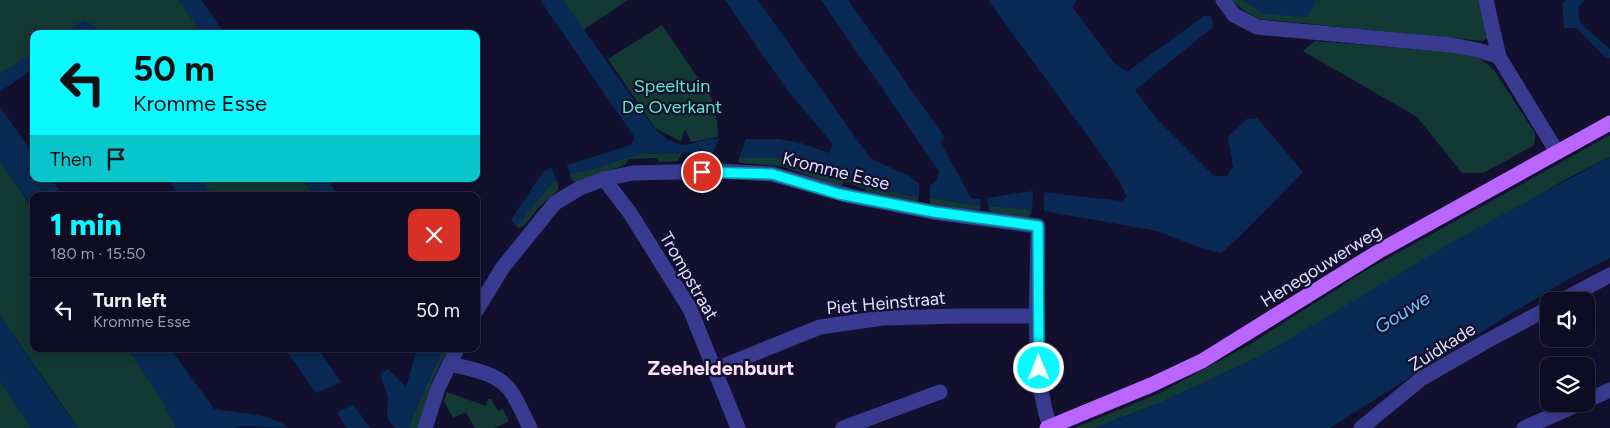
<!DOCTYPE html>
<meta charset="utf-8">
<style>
body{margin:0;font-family:Figtree,sans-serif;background:#17152b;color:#f1f3f6;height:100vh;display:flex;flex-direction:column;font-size:19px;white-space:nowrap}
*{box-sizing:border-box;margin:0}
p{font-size:16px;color:#9b9ba6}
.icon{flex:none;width:28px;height:28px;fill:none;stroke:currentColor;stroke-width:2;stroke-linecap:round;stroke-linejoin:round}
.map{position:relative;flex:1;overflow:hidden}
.side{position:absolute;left:30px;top:192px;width:450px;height:160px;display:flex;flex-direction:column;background:#0e0c23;border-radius:10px;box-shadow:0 2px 12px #0003,0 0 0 1px #2e2c41}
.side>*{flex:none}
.top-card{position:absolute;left:30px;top:30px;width:450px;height:152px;border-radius:10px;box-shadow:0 2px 12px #0003,0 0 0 1px #2e2c41;background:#0af8ff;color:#111;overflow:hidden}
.controls{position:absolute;left:1540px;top:292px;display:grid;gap:10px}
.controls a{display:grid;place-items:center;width:55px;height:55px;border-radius:10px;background:#0e0c23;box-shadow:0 2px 12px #0003,0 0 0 1px #2e2c41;font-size:25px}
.pin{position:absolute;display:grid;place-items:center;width:42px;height:42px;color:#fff;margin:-21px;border:2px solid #fff;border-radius:50%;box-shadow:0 1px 5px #0007}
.me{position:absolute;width:55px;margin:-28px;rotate:359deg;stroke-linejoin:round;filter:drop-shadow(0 0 4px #0008)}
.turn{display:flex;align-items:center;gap:18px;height:105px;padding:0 20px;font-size:22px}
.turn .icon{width:65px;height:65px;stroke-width:2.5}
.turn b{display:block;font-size:35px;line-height:42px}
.then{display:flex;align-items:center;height:48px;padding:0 20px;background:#0003;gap:10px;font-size:19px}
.round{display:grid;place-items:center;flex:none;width:52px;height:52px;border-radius:10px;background:#17152b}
.overview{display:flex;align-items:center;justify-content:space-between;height:85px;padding:0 20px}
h1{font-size:30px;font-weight:800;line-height:38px;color:#0af8ff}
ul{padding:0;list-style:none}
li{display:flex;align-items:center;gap:15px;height:65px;padding:0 20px;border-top:1px solid #2e2c41}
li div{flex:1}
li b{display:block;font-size:19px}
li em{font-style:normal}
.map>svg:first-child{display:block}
</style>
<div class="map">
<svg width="1610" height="428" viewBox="0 0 1610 428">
<rect width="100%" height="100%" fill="#13102f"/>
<!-- green -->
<g fill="#133935">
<path d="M0,0h179l23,34h-102l-5,-8 -33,8h-28v19l-34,22z"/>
<path d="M563,0h65l-45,30z"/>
<path d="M1232,0h12l20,14 52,-11 -2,-3h166l9,37 -6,4 -224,-22 -16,-9z"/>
<path d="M662,25l49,72 6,24 1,16 -27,5 -6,-13 -4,12 -26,-13 -47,-69z"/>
<path d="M1315,41l146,12c15,2 25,8 35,20l39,60v7l-2,6 -50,27h-21l-45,-56 -114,-66z"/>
<path d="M1610,135v22l-40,20 -309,179 -99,46 -52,20 -14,6h-22l84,-34 94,-51 113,-72z"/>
<path d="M683,152l-5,9 -18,1 -4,-4 -27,1 -4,6 -51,17 -5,-8 20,-4 53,-17 26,1z"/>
<path d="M738,158h42l57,21 18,1 45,14 19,3 -2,5 -52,-8 1,-5 -13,-4v-2l-10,-1 -1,5 -62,-21 -41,-3z"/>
<path d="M0,161l34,50v138h94l35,52 13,27h-98l-78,-113z"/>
<path d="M201,179h101l12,17h-101z"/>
<path d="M558,179v11l-20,18 -13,17 -6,3 -3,-2 38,-45z"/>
<path d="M930,198h1l50,8 -2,5 -49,-6z"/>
<path d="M988,206l38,3 6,2 -4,7 -37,-5z"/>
<path d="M443,349h5l-16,32 -14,47h-9l3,-10z"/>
<path d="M0,381l31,47h-31z"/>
<path d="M447,392l39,14 2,-7h3l7,12 5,-2 6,12 -14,7h-20l-9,-16 -13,6 -9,-17z"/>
</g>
<!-- water -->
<g fill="#092a54">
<path d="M179,0h22l24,34h-23z"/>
<path d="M540,0h23l90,127 15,13 13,5 9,-1 18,-5h70l23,4 28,10 4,-9 -46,-54 -62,-90h33l112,158 39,18 10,8v13l-19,-3 -45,-14 -18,-1 -57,-21h-42l-55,-6 -15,2 -26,-1 -53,17 -20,4 -15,7 -38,45 -5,-6 32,-48 9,-5 15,-2 64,-20 4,-7z"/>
<path d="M821,0h27l97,138 -5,4 30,54 2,3h8l1,7 -51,-8v-12l7,-6 2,-9z"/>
<path d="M988,0h89l-5,7 43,57 12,8 77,-56h6l3,6v5l-78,63 21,28 58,58h13l6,-9 -5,-30 19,-18 10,-1 46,54 -65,66 -17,15 -20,-5 -44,-17 -113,-20 -56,-5 -1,-8 46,-7 89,10 5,-4 -9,-18 -20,-29z"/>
<path d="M1244,0h70l2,3 -10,14 -42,-3z"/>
<path d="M1565,0h20l-7,7 2,16 30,26v9h-4l-30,-30h-12l-2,-25z"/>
<path d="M83,20l12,6 5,8h-38z"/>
<path d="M34,52v16l-34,24v-18z"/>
<path d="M0,107l34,48v24h17l12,17h-29v14l-34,-49z"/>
<path d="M1610,157v101l-38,19 -62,37 -180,114h-234l66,-26 99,-46 198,-118z"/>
<path d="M168,179h33l12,17h-33z"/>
<path d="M302,179h25l12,17h-25z"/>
<path d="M0,315l71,104 7,9h-47l-31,-47z"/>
<path d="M128,349h43l43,60c16,3 64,5 73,19l-41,-2 -12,2h-58l-13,-27z"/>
<path d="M285,349h33l23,33 -25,11z"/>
<path d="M417,349h26l-31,69 -3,10h-14l-8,-10 1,-21 -8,-23 8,-5 18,18z"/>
<path d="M353,404l17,24h-23l-10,-15 4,-4 2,1z"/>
</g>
<!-- pier -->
<g fill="#13102f">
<path d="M720,137l26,1 -8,23 -28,-3z"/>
<path d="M566,163l5,13 -14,6 -6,-17z"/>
<path d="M1033,191h11v20h-12z"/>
</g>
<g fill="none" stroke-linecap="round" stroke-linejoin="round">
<!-- street -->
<g stroke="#383b90" stroke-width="15">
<path d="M1223,0l11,15 23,12 194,18 27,5 21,7"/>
<path d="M1486,0l13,57 58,95"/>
<path d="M604,179l26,34 60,96 48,119"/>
<path d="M1561,301l49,-26"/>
<path d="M476,311l27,-44 52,-64 25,-15 24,-9 29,-6 85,-2 54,3 78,22 83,16 105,14c0,61 -8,143 12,201"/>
<path d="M450,364c21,5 50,9 62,29 7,10 12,24 18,35"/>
<path d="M716,369l104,-42 63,-9 77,-2h77"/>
<path d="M1586,401l24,-11"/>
<path d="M425,428l13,-40 19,-39"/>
<path d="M843,428l97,-36"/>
<path d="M1361,428l60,-49 64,-37 64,-34"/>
<path d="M1524,428l55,-24"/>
</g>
<!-- primary -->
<path stroke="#ba65ff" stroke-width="15" d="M1047,428l104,-43 51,-24 179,-111 229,-127"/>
</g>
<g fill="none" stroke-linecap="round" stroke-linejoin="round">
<defs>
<path id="route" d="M702,172l70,2 67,20 95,18 104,14 1,142"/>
</defs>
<!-- route casing -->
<use href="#route" stroke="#06a1a6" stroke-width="12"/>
<!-- route -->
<use href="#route" stroke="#0af8ff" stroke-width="9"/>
</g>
<g text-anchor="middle" stroke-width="4.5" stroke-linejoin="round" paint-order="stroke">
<!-- park labels -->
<g font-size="18" fill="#60e9bd" stroke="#13102f">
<text x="672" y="92">Speeltuin<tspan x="672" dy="21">De Overkant</tspan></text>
</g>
<!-- street labels -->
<g font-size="18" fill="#dfdeff" stroke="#13102f">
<text transform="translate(836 171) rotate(14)" y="6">Kromme Esse</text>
<text transform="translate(1321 266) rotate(-32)" y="6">Henegouwerweg</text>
<text transform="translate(689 276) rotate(60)" y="6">Trompstraat</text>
<text transform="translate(886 303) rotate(-5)" y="6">Piet Heinstraat</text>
<text transform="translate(1442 347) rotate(-32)" y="6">Zuidkade</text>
</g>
<!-- water labels -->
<g font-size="19" font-style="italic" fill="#6cc5ff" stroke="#13102f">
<text transform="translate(1402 312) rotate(-32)" y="7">Gouwe</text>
</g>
<!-- quarter labels -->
<g font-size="20" font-weight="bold" fill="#ffe0f6" stroke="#13102f">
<text x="721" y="375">Zeeheldenbuurt</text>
</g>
</g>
</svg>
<div class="controls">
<a><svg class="icon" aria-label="sound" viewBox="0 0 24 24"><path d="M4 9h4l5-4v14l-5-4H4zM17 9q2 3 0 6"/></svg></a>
<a><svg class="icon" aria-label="layers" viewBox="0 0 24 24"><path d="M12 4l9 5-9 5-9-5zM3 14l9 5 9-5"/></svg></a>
</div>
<div class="pin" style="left:702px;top:172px;background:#d93025"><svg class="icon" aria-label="arrive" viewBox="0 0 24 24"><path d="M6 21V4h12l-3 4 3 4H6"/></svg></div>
<svg class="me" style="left:1039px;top:368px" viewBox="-20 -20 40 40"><circle r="17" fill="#0af8ff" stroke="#fff" stroke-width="3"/><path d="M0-11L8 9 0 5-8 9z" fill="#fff"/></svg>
<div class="top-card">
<div class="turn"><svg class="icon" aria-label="left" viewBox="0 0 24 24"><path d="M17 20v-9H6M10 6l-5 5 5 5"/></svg><div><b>50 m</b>Kromme Esse</div></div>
<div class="then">Then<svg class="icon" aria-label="arrive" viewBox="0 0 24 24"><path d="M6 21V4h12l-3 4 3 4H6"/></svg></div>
</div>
<section class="side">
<div class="overview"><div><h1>1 min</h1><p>180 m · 15:50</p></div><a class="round" style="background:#d93025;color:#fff"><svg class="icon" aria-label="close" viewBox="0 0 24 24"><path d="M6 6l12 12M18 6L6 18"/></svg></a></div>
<ul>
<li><svg class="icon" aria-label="left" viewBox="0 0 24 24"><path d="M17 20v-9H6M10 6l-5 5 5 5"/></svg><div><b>Turn left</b><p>Kromme Esse</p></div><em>50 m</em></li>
</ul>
</section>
</div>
